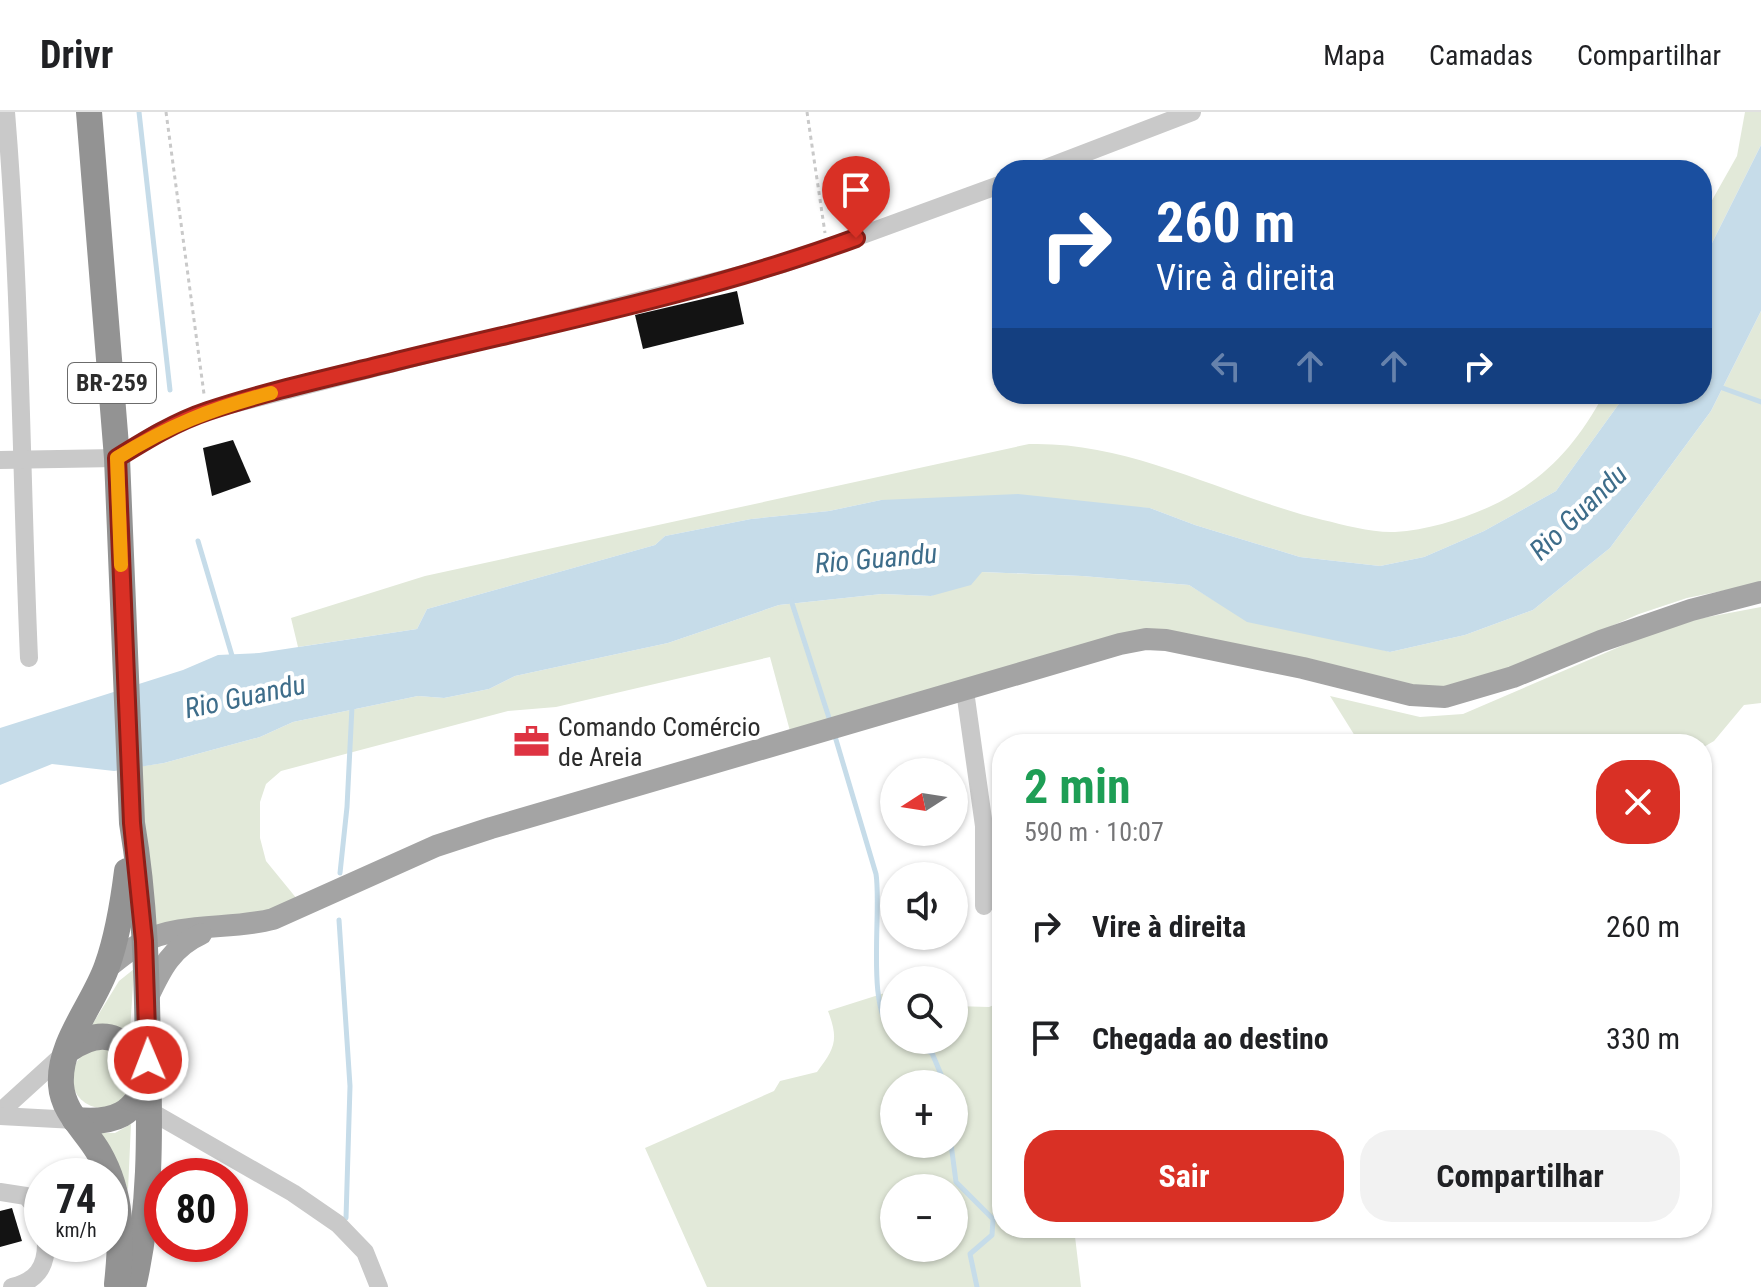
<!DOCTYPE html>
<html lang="pt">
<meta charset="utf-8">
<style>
body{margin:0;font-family:"Roboto Condensed",sans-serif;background:#f2f2f2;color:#202124;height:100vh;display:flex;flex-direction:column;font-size:30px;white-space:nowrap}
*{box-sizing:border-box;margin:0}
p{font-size:26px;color:#757577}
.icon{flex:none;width:44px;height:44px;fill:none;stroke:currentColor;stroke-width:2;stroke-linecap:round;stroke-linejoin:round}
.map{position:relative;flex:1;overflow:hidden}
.panel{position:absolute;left:992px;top:622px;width:720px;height:504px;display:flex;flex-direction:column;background:#fff;border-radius:32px;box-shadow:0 2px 6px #0004}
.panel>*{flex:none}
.banner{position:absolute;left:992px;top:48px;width:720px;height:244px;border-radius:32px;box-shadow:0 2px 6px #0004;background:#1a4fa0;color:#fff;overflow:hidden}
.needle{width:52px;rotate:258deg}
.buttons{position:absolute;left:880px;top:646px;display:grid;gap:16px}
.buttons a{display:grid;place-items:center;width:88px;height:88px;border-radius:50%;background:#fff;box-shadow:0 2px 6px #0004;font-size:40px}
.speed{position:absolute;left:24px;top:1046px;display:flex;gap:16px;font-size:40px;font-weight:700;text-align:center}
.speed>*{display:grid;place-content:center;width:104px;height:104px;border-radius:50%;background:#fff;box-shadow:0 2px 6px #0004;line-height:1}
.speed small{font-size:20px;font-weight:400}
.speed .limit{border:12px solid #d22;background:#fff;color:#111}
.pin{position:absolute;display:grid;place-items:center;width:68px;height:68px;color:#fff;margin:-82px -34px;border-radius:50% 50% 50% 0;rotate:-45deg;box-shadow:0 0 8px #0007}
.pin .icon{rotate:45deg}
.me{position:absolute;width:88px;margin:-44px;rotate:359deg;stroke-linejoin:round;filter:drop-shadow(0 0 6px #0008)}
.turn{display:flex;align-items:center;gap:28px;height:168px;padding:0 32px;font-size:36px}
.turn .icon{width:104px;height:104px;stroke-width:2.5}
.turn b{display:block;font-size:56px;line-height:68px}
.lanes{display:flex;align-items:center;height:76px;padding:0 32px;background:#0003;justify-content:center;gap:40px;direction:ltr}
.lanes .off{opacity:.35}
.round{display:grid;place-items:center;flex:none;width:84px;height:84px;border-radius:32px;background:#f2f2f2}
.head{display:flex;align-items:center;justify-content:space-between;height:136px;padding:0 32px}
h1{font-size:48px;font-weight:700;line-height:60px;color:#1e9e55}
.action{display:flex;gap:16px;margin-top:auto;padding:16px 32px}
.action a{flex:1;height:92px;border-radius:32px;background:#d93025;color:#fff;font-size:32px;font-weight:700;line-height:92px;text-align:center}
.action a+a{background:#f2f2f2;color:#202124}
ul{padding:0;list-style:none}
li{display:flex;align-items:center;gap:24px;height:112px;padding:0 32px}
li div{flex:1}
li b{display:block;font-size:30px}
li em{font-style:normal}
header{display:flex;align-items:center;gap:48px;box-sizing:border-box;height:112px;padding:0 40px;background:#fff;border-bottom:2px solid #e0e0e0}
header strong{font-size:38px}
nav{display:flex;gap:44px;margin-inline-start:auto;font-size:28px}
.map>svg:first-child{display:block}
</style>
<header>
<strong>Drivr</strong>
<nav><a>Mapa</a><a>Camadas</a><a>Compartilhar</a></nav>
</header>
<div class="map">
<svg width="1761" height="1175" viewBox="0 0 1761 1175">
<rect width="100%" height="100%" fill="#fff"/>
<!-- green -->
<g fill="#e2e9d9" fill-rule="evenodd">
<path d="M1745,0h16v33l-59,118v-45l35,-62z"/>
<path d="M1761,199v272l-74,15 -48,16 -169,74 -23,6 -326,-60 -331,97 -20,-74 -214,50 -48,4 -227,60 -15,13 -6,18v36l6,23 31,38 -16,8 -131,27 -13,-167 27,-4 96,-26 33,-15 125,-26 26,2 45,-9 26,-13 153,-33 111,-38 103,-11 49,2 50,-24 101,4 107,9 26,16 175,51 75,-17 68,-25 77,-62 101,-137z"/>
<path d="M1604,282h22l-70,97 -72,40 -60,26 -44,9 -80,-9 -105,-32 -45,-17 -269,-8 -52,11 -78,8 -86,17 -10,9 -228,64 -10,20 -119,18 -7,-29 134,-42 604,-132c102,-3 196,52 294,76 22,5 49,13 72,12 32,-2 65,-12 94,-25 55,-26 86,-60 115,-113z"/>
<path d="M1761,495v96l-17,2 -30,36 -12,7v-4h-342l-30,-48 90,21 43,-3 184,-79 45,-15z"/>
<path d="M134,857l-4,62 -18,-6h-20l27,-44z"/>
<path d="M891,879l3,4v45h60v-34l35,1 12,-5 1,226h72l7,59h-374l-62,-139 129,-57 6,-10 37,-9c18,-24 22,-32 11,-61zM894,972h60v60h-60zM954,1076v60h-60v-60z"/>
<circle cx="102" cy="966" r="30"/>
<path d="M131,1012l-3,66 -13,-32 -19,-25h19z"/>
</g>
<!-- water -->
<path fill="#c6dce9" d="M1761,33v166l-50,100 -101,137 -77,62 -68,25 -75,17 -143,-30 -58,-37 -107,-9 -100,-4 -11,13 -40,11 -49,-2 -103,11 -111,38 -153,33 -26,13 -45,9 -26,-2 -125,26 -33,15 -96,26 -50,8 -62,-7 -52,21v-57l183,-58 35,-15 41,-2 158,-24 10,-20 228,-64 10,-9 86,-17 78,-8 52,-11 137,-6 132,14 45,17 105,32 80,9 44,-9 60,-26 72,-40 70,-97h76v-131z"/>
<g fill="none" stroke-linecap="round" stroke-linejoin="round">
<!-- stream -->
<g stroke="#c6dce9" stroke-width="5">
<path d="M139,0l31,278"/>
<path d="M1717,274l44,16"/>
<path d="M198,429l35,118"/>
<path d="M791,488l40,124"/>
<path d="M834,621l42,141c6,36 -11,138 18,159"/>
<path d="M340,761l7,-66 5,-100"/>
<path d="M339,808l11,166 -4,132"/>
<path d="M908,928l24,13 13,31"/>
<path d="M951,1032l5,38 37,37 -1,16 -22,19 7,33"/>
</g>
</g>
<!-- building -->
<g fill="#131313">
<path d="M737,179l7,33 -101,25 -8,-34z"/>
<path d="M233,328l18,42 -39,14 -9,-48z"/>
<path d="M12,1096l10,33 -22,6v-36z"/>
</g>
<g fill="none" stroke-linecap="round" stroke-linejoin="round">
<!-- path -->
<g stroke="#c9c9c9" stroke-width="3" stroke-dasharray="4 4" stroke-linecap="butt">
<path d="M166,0l38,282"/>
<path d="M807,0l18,121"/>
</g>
<!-- minor -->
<g stroke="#c9c9c9" stroke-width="18">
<path d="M6,0c15,182 15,364 23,546"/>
<path d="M1041,58l151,-58"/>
<path d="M0,348l117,-2 40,-25 49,-22 577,-147 219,-80"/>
<path d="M965,579l19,135v80"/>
<path d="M150,999l143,82 45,31 27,28 14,35"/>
<path d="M0,1000l66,-60"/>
<path d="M0,1004l75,4"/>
<path d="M0,1080l26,4 16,19"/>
<path d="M12,1175c24,-6 34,-19 34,-43"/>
</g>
<!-- major -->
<g stroke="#a4a4a4" stroke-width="22">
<path d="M107,856c11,-9 23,-19 36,-26 37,-20 89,-12 130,-23l163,-73 55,-18 629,-184 26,-5 20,1 137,28 108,27 34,2 68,-20 88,-36 90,-31 70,-18"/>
<path d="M148,885c13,-28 24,-50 53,-63"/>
</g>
<!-- highway -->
<g stroke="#939393" stroke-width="26">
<path d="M89,0l28,346 15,365c13,76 15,155 16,232 2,78 3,156 -15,232"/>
<path d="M68,938c40,-28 61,-9 81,27 -14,38 -34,47 -74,43"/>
<path d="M117,1172c5,-46 6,-89 -18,-131 -13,-23 -36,-40 -38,-68 -3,-42 33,-81 46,-119 11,-31 16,-63 20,-95"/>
</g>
</g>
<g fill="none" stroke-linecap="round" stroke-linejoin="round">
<defs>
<path id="route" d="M148,948l-4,-119 -12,-118 -15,-365c29,-18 58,-36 91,-47 63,-21 129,-35 193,-51 152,-37 308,-68 455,-122"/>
</defs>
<!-- route casing -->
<use href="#route" stroke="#8d1f18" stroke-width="20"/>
<!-- route -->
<use href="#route" stroke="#d93025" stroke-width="14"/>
<!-- slow -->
<path stroke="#f59e0b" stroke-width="14" d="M121,453l-4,-107c53,-33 94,-49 154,-65"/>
</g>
<!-- icons -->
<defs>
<symbol id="office-bare" viewBox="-9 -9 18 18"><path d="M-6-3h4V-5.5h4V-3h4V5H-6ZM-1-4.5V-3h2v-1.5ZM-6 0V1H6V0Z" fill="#de3342" stroke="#fff" stroke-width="2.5" paint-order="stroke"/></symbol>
</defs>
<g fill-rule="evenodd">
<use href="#office-bare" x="506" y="604" width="51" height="51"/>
</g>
<g text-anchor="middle" stroke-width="8" stroke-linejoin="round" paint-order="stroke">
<!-- shield labels -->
<rect fill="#fff" stroke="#6b6b6b" stroke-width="2" x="68" y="251" width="88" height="40" rx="6"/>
<g font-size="24" font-weight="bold" fill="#2c2c2c">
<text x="112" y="279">BR-259</text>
</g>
<!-- poi labels -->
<g font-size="26" fill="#2c2c2c" stroke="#fff" text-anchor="start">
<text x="558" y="624">Comando Comércio<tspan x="558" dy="30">de Areia</tspan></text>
</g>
<!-- water labels -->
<g font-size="28" font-style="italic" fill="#3e6d8a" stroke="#fff">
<text transform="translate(1578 400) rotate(-44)" y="10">Rio Guandu</text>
<text transform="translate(876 446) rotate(-5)" y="10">Rio Guandu</text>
<text transform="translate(245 584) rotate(-12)" y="10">Rio Guandu</text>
</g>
</g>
</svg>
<div class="buttons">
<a><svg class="needle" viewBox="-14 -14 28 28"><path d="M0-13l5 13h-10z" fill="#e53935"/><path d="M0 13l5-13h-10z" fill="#757577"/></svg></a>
<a><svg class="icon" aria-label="sound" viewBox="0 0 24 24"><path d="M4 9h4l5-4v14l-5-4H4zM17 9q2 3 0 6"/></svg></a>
<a><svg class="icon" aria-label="search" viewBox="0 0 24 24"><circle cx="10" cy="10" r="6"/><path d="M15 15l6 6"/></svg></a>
<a>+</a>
<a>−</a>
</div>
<div class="speed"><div>74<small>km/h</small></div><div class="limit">80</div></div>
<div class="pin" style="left:856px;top:126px;background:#d93025"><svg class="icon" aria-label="arrive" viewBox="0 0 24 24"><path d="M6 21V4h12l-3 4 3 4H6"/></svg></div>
<svg class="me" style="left:148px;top:948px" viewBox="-20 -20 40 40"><circle r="17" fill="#d93025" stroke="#fff" stroke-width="3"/><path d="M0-11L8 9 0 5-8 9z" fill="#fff"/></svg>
<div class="banner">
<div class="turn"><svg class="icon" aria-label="right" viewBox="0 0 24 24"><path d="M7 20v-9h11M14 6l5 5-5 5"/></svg><div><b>260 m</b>Vire à direita</div></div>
<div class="lanes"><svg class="icon off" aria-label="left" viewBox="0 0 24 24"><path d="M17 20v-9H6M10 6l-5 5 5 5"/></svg><svg class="icon off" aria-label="ahead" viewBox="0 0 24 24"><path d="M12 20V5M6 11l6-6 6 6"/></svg><svg class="icon off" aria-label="ahead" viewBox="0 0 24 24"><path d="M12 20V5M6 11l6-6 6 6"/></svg><svg class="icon" aria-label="right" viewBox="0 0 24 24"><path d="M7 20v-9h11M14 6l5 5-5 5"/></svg></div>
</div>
<section class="panel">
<div class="head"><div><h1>2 min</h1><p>590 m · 10:07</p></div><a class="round" style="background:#d93025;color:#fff"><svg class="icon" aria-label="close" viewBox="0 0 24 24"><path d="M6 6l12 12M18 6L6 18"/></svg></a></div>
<ul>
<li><svg class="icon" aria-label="right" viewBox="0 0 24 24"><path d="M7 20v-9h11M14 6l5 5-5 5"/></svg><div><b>Vire à direita</b></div><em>260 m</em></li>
<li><svg class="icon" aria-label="arrive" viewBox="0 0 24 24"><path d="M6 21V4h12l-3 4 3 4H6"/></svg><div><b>Chegada ao destino</b></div><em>330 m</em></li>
</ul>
<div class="action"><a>Sair</a><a>Compartilhar</a></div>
</section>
</div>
